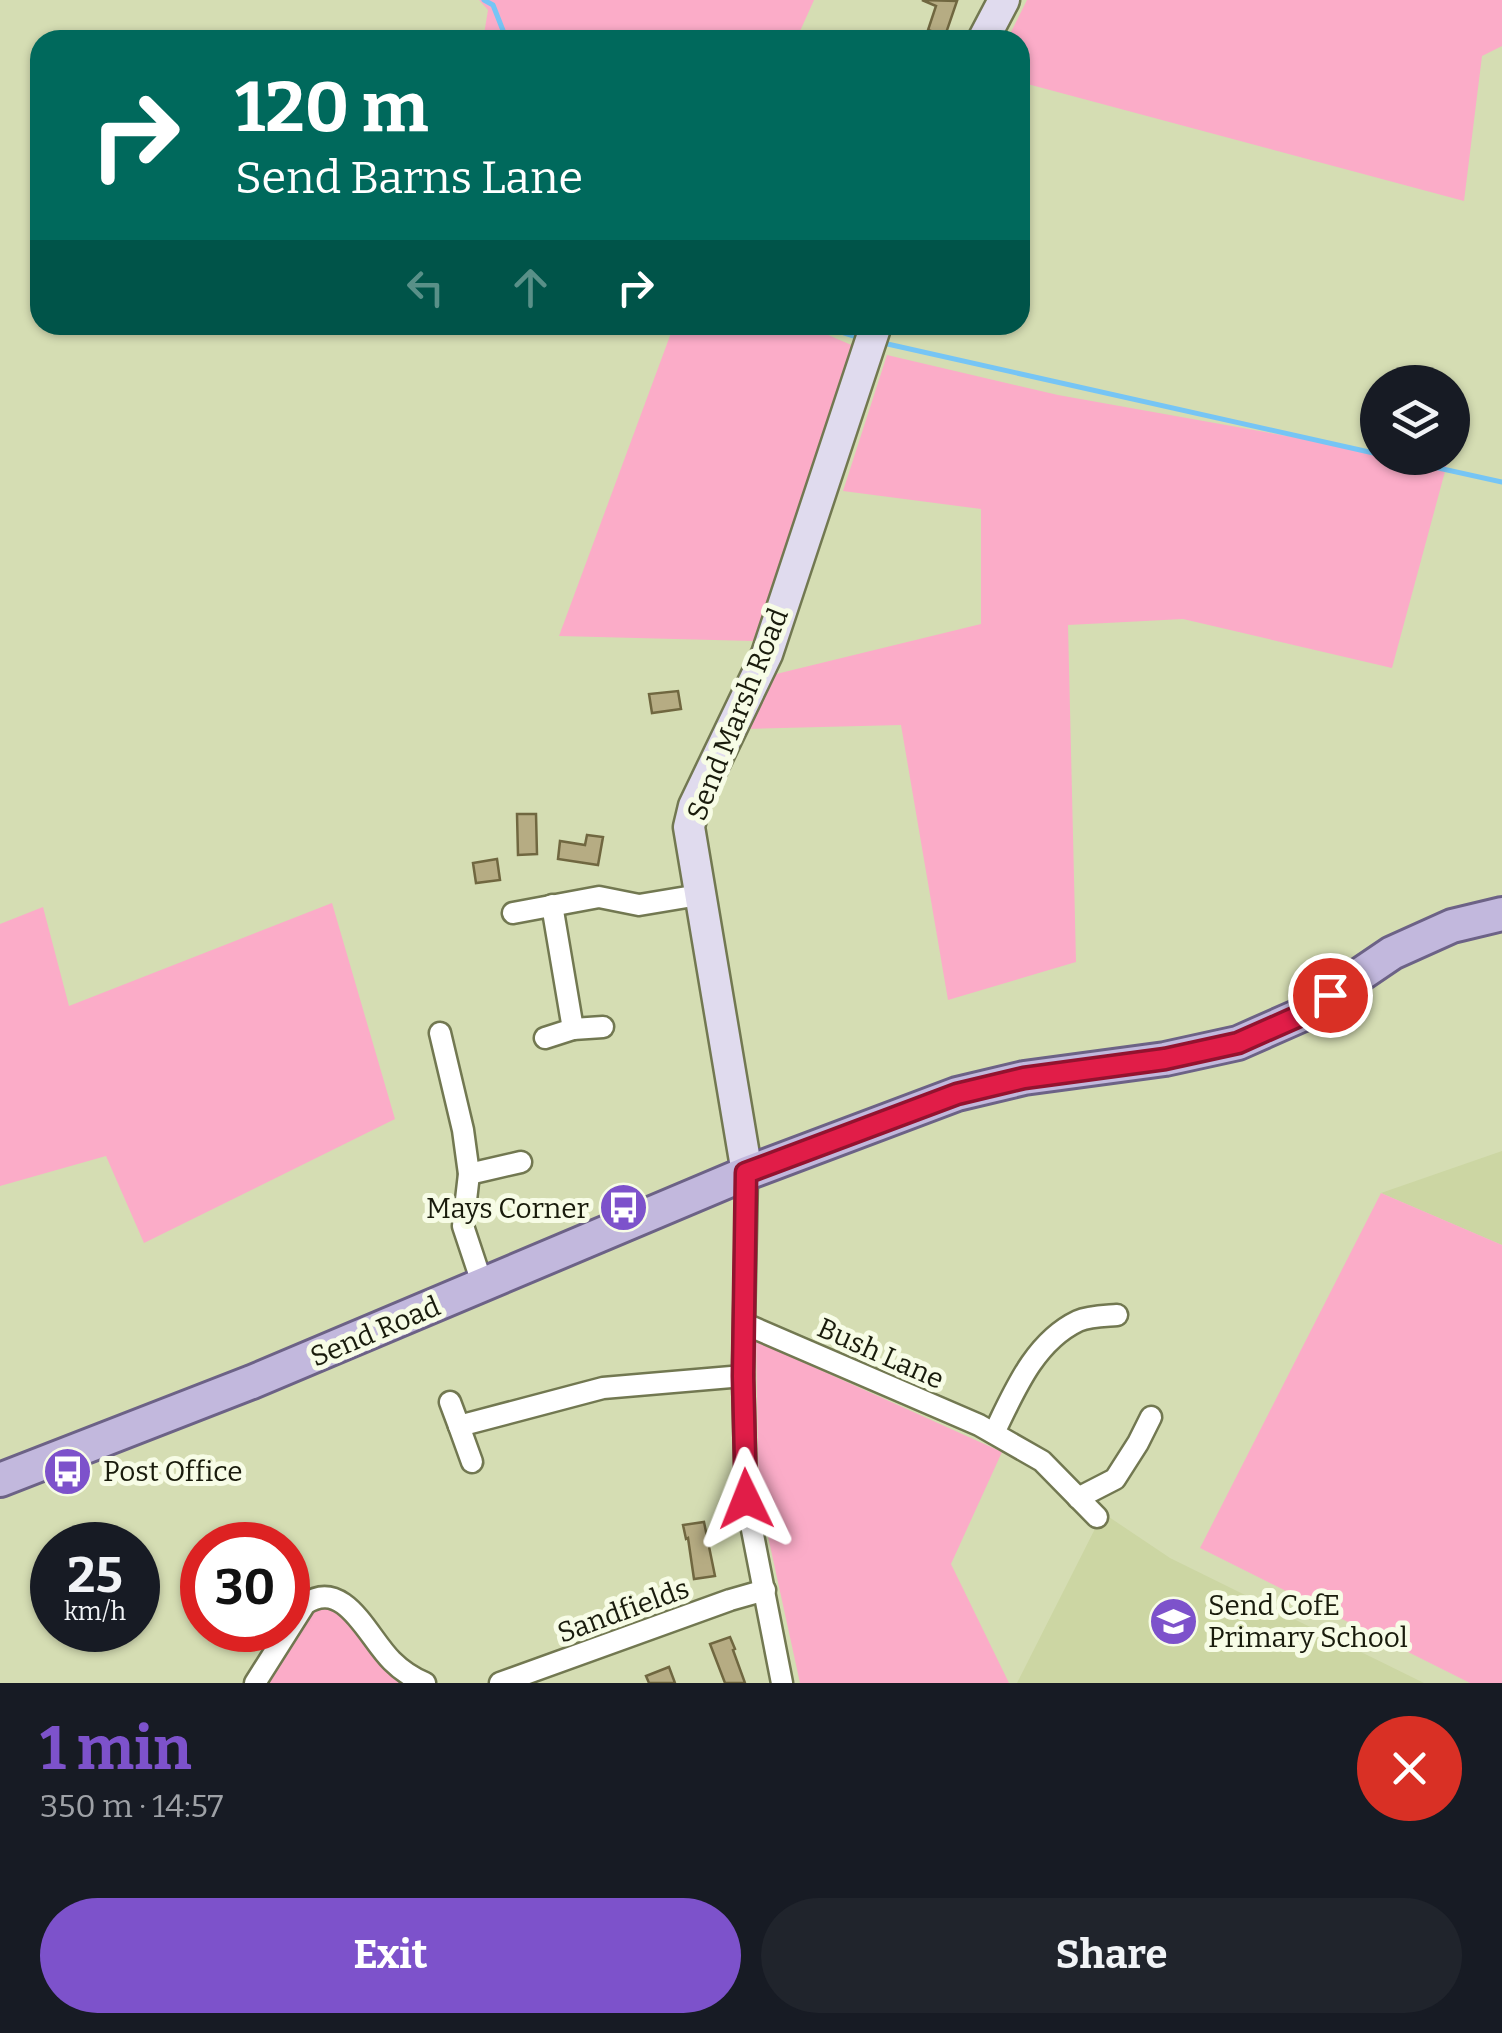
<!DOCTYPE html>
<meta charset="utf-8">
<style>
body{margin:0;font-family:Bitter,serif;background:#20242c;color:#f1f3f6;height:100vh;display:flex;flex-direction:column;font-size:38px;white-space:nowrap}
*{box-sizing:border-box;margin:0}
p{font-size:32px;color:#9ea1a6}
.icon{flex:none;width:55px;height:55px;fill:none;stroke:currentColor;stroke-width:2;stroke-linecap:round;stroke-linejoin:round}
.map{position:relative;height:1683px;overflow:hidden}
.sheet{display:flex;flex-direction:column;background:#171b24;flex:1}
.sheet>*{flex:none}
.banner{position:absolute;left:30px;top:30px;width:1000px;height:305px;border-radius:30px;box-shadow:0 2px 8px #0004;background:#00695c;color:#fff;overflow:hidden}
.buttons{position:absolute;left:1360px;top:365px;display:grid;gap:20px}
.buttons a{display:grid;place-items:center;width:110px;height:110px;border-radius:50%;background:#171b24;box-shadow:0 2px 8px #0004;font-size:50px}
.speed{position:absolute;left:30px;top:1522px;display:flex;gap:20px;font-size:50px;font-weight:700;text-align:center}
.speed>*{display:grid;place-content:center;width:130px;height:130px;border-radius:50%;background:#171b24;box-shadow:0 2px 8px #0004;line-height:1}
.speed small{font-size:25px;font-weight:400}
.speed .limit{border:15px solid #d22;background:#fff;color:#111}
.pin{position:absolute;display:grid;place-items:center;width:85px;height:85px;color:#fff;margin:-42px;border:5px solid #fff;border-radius:50%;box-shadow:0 2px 10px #0007}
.me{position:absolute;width:110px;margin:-55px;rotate:358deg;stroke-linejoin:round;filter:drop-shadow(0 0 8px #0008)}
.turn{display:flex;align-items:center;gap:35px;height:210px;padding:0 40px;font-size:45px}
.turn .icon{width:130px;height:130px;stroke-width:2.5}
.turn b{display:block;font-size:70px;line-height:85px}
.lanes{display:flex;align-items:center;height:95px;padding:0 40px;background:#0003;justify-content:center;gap:50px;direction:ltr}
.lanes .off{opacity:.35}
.round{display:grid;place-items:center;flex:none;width:105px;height:105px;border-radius:52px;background:#20242c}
.summary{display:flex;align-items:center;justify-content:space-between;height:170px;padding:0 40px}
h1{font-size:60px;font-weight:700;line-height:75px;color:#7d52cb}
.button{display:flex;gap:20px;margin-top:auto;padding:20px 40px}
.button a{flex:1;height:115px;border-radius:60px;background:#7d52cb;color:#fff;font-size:40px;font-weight:700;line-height:115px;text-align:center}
.button a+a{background:#20242c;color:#f1f3f6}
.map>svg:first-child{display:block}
</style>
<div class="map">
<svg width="1502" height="1683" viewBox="0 0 1502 1683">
<rect width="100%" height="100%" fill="#d5ddb3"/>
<!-- built -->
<g fill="#ccd6a3">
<path d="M1502,1151v94l-121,-52z"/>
<path d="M1103,1513l67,45 254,125h-407z"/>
</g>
<!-- green -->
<g fill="#fbacc8">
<path d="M479,0h335l-18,40h-313l5,-30z"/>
<path d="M1027,0h475v46l-20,10 -18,145 -444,-119v-42h-13z"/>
<path d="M674,325h131l51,22 -103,294 -194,-5z"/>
<path d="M887,355l171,40 319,57 1,6h33l36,6 -55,204 -209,-49 -115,6 8,337 -128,38 -47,-275 -155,4 26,-54 209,-51v-115l-138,-18z"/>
<path d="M332,903l63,216 -251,124 -38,-87 -106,30v-262l43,-17 26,99z"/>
<path d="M1381,1193l121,52v438h-32l-270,-135z"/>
<path d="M756,1341l246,111 -51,112 58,119h-209l-41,-188z"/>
<path d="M326,1604c33,21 45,56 79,79h-136l33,-52 -1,-13z"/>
</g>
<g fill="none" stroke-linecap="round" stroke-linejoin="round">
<!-- stream -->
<g stroke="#76c5f5" stroke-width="5">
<path d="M484,0l9,5 11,28 -3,7"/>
<path d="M820,325l40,13"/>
<path d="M883,343l495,111"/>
<path d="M1393,458l109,24"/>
</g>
</g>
<!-- building -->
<g fill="#b6ac83" stroke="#706740" stroke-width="2.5">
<path d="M922,0l35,1 -12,35 -17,-6 8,-24z"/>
<path d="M678,691l3,18 -29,4 -3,-19z"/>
<path d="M517,814h19l1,40 -19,1z"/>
<path d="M587,835l16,2 -5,28 -40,-6 2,-18 25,4z"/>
<path d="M497,859l3,21 -24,3 -3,-20z"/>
<path d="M704,1522l11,54 -21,3 -6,-41 -2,1 -3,-14z"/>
<path d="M730,1637l5,12 -2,1 12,33h-20l-15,-39z"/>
<path d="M669,1667l6,16h-26l-3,-7z"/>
</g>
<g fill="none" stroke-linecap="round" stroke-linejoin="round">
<defs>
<g id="minor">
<path d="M513,913l86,-16 40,8 60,-10"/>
<path d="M573,1029l30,-2"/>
<path d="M440,1033l23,97 6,44 -6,52 20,60"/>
<path d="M545,1038l28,-9 -21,-124"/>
<path d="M747,1173l-4,203 3,123 36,184"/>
<path d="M469,1174l52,-12"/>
<path d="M745,1324l234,101 63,36 55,56"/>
<path d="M450,1402l9,24 144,-38 140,-12"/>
<path d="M459,1426l13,36"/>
<path d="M994,1433c20,-41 40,-91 84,-112 11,-5 27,-5 39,-6"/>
<path d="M1078,1498l37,-19 23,-36 13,-26"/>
<path d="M255,1683l50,-79c40,-27 63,34 87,57 10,10 21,17 33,22"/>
<path d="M500,1683l230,-83 35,-10"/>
</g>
<g id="secondary">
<path d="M983,40l21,-40"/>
<path d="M747,1173l-58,-346 5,-21 73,-152 109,-329"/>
</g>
<path id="primary" d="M0,1480l252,-98 495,-209 210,-79 67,-16 141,-19 73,-16 61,-27 93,-63 60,-27 50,-12"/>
</defs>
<!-- minor casing -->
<use href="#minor" stroke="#727851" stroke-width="25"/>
<!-- secondary casing -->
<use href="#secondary" stroke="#727851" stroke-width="35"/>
<!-- primary casing -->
<use href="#primary" stroke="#6c6286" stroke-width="38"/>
<!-- minor -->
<use href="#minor" stroke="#fff" stroke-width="20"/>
<!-- secondary -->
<use href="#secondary" stroke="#e0dbee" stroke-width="30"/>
<!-- primary -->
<use href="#primary" stroke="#c2b8dd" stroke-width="32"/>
</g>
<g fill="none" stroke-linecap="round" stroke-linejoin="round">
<defs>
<path id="route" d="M746,1499l-3,-123 3,-203 211,-79 67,-16 141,-19 73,-16 61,-27 31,-21"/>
</defs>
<!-- route casing -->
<use href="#route" stroke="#92132f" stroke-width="25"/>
<!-- route -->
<use href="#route" stroke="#e11d48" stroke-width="18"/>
</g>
<!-- icons -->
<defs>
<symbol id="bus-disc" viewBox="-11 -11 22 22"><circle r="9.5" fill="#7d52cb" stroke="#f7fce6"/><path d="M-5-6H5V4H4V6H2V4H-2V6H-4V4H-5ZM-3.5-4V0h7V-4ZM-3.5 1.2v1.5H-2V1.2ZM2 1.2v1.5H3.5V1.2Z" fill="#fff"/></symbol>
<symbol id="school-disc" viewBox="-11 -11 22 22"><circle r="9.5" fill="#7d52cb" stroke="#f7fce6"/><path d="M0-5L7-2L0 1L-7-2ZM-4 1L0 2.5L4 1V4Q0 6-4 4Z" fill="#fff"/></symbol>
</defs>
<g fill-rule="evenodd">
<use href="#bus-disc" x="596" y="1180" width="55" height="55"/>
<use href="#bus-disc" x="40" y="1444" width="55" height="55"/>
<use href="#school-disc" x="1146" y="1594" width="55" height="55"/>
</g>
<g text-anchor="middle" stroke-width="10" stroke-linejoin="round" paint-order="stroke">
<!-- street labels -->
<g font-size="28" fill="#191b0c" stroke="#f7fce6">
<text transform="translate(737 714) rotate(-68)" y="10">Send Marsh Road</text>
<text transform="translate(375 1331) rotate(-23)" y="10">Send Road</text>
<text transform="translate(881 1353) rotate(24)" y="10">Bush Lane</text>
<text transform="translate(623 1610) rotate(-20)" y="10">Sandfields</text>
</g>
<!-- poi labels -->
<g font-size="28" fill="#191b0c" stroke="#f7fce6" text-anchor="start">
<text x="589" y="1218" text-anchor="end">Mays Corner</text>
<text x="103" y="1481">Post Office</text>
<text x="1208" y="1615">Send CofE<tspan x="1208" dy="32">Primary School</tspan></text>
</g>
</g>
</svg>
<div class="buttons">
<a><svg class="icon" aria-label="layers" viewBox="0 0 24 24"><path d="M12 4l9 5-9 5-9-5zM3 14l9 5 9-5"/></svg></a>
</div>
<div class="speed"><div>25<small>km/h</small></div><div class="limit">30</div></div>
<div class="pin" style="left:1330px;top:995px;background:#d93025"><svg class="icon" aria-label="arrive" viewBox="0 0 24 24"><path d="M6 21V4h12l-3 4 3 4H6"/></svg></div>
<svg class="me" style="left:746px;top:1499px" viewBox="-20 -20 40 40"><path d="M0-17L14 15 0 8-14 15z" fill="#e11d48" stroke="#fff" stroke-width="4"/></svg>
<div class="banner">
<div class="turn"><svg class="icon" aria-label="right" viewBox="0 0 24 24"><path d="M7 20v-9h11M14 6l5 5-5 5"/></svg><div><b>120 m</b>Send Barns Lane</div></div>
<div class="lanes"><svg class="icon off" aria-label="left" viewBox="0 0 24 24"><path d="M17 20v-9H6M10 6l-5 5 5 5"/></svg><svg class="icon off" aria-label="ahead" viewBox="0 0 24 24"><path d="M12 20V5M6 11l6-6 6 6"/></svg><svg class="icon" aria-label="right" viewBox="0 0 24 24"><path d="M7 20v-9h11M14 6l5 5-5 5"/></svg></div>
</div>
</div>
<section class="sheet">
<div class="summary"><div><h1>1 min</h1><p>350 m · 14:57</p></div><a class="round" style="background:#d93025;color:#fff"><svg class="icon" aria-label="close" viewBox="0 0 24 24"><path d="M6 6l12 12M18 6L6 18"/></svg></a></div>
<div class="button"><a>Exit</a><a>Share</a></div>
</section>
